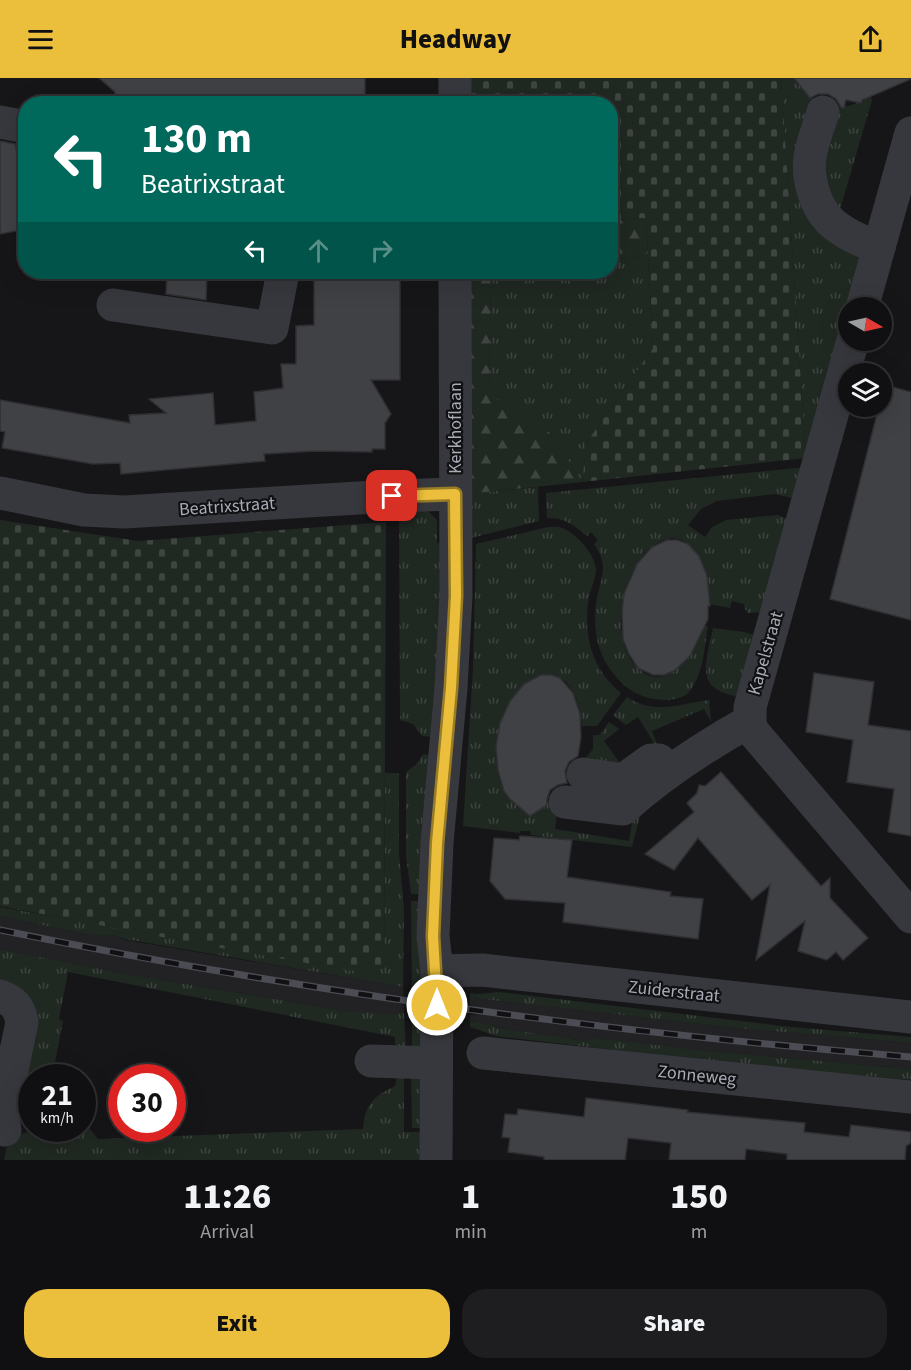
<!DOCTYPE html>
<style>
body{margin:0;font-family:"Source Sans 3",sans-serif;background:#1e1e20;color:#f1f3f6;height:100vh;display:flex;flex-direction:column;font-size:22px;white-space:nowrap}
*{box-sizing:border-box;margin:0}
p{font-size:20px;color:#9c9d9f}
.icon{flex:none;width:33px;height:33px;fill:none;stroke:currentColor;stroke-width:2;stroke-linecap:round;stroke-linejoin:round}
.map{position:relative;height:1082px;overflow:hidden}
.drawer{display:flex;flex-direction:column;background:#101012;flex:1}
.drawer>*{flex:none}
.hud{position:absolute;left:18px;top:18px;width:600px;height:183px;border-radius:24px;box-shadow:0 6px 24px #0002,0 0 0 2px #303032;background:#00695c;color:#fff;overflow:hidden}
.needle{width:39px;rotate:99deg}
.fabs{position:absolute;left:838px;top:219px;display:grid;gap:12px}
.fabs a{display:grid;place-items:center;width:54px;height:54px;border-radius:50%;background:#101012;box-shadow:0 6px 24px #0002,0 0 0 2px #303032;font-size:30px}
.speed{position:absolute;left:18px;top:986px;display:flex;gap:12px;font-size:30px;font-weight:700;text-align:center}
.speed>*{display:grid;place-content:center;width:78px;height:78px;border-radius:50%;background:#101012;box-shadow:0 6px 24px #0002,0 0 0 2px #303032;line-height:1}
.speed small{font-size:15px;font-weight:400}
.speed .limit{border:9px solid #d22;background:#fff;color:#111}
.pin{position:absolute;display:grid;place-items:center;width:51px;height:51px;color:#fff;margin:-26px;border-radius:12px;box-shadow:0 3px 9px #0006}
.me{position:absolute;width:66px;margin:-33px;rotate:0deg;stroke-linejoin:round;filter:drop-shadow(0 0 4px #0008)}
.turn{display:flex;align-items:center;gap:21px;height:126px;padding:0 24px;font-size:27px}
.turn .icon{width:78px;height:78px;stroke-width:2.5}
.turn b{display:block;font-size:42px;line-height:51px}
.lanes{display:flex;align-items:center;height:57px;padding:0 24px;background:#0003;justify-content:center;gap:30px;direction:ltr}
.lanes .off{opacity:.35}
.eta{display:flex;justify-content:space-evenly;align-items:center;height:102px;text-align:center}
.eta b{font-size:36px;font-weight:800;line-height:42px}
.action{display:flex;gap:12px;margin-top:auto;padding:12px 24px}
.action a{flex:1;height:69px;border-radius:24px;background:#ebbf3b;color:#111;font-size:24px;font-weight:800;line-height:69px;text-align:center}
.action a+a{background:#1e1e20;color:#f1f3f6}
header{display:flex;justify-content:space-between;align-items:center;height:78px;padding:0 24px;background:#ebbf3b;color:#111;font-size:27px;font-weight:800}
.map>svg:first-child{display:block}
</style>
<header><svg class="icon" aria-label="menu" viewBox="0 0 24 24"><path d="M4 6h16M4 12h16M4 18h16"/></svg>Headway<svg class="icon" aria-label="share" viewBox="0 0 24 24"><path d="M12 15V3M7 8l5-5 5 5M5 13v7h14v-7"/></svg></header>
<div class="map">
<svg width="911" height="1082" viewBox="0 0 911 1082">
<defs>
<pattern id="grass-tufts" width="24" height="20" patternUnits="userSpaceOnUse" patternTransform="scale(1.5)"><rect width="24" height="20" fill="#202822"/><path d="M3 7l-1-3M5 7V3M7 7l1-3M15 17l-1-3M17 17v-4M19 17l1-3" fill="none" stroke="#3e4440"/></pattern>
<pattern id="forest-firs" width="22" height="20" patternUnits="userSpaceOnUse" patternTransform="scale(1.5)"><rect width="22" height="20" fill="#202822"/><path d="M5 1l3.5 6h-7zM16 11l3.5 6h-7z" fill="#3e4440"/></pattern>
<pattern id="cemetery-stones" width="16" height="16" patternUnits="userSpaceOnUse" patternTransform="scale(1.5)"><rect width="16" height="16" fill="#202822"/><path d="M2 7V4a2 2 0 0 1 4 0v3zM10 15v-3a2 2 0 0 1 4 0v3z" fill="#3e4440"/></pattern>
</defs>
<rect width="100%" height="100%" fill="#161618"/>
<!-- built -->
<g fill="#222225">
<path d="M0,838l94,20 19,-1 12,5 278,47 1,9h-5l-2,7 7,2v8h-6v2h-15l-37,-4 -225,-38 -121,-24z"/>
<path d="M473,920l262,30 176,15v26l-212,-19 -102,-12 -11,4 -9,-1 -6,-3 -74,-10 -7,-4 -20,-3v-6h6l1,-8 -5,-1z"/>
</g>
<!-- grass -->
<g fill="url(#grass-tufts)">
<path d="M781,0h15c5,11 11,17 22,24l-18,60 66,95 -17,51v10l-36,124 -7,16z"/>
<path d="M870,17l2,5 -33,113 -19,-47 15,-59c15,0 22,-3 35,-12z"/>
<path d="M648,179l5,91 -66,94 -5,40 -32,-49 -61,-38 2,-123h119l1,-13z"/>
<path d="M807,389l-10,32 -23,-5 -57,7 -16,8 -13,16 17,12 7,-10 14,-7 51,-5 14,5 -27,92 -16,1 -3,-4 -1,-5 -12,-3 -2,7 -22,-4c2,-29 -16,-88 -56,-57 -30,23 -44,91 -15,120 30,30 60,-16 67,-41h4c-4,22 -4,48 -19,66 -7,8 -24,9 -34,7 -17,-2 -32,-12 -42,-26 -16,-20 -20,-43 -17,-69 3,-24 15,-37 -2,-60l4,-4 -7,-8 -4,4c-13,-11 -23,-19 -40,-18l-1,-25z"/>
<path d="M538,409l1,34 -72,18 1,-45z"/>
<path d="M426,431l11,11v23l8,1 -10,193 -13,-1 -9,-12 -13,-4 -1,-210z"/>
<path d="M548,449c5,0 9,-1 14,1 14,5 33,26 34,41 0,9 -5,19 -7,27 -6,39 2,72 32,97l-24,33h-15c-10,-103 -104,-32 -83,51 4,13 11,27 25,31 13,4 23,-8 35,-8l-4,29 74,12 5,-30 10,-10 -12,46 -101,-12 -1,-4h-9l-1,2 -57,-7 10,-158 3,-124z"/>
<path d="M713,550l31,4 14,4 -17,61c-48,-7 -35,-33 -28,-69z"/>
<path d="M627,619c26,18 54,7 82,3l2,22 -7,-13 -52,22 7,18 -2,-1 -19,-31 -12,8 -13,-10z"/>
<path d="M609,644l10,7 -15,12 16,22v5l-38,-6 11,-13v-14h7z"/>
<path d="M423,676l10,2 -10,138h-12l-5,-39v-83l12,-9z"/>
<path d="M385,695h14v80l5,56 -1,78 -278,-48 -12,-4 -19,1 -94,-20v-9l39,7 345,52z"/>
<path d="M411,823h12l-1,98 -10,-1z"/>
<path d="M0,871l121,24 225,38 52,4v-2h6l2,37 -11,5v-18l-327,-65 -9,47 4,2 -11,56h-20l-1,33 -17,3 17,-84 -31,-42z"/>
<path d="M499,914l292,35 120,10v6l-176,-15 -261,-30 -2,8 -2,-1v-11l1,-1 7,1z"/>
<path d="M412,928l9,2 1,49h-10z"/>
<path d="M470,943l20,3 7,4 74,10c9,5 16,3 26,0l102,12 212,19v11l-201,-19 -214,-25 -26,-9z"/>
<path d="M411,995h11l-1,55h-9z"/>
<path d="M404,997v57h17v28h-417c2,-8 2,-16 8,-22 10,-9 61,-9 76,-11l10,12 265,-10c2,-24 10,-33 32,-43l2,-10z"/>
</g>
<!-- forest -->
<g fill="url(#forest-firs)">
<path d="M646,140l2,39 -37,2v-39z"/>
<path d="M468,194h23l-2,123 27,14 34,24 32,49 -114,12z"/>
</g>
<!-- cemetery -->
<g fill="url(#cemetery-stones)">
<path d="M467,0h314l25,380 -224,24 5,-40 66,-94 -7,-130 -35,2 -1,-116 -143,-1z"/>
<path d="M0,442l138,21 248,-19 -2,444 -32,5 -154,-27 -198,-38z"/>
</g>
<!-- building -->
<g fill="#404145" stroke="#303034" stroke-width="1.5">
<path d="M99,0h266v26h-252l2,-12z"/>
<path d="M794,0h117v1l-49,21 -1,3 -15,-3 -2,8 -3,-1 -5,-8 -8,-5h-10l-8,4z"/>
<path d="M0,63l15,3 11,48v37l-26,5z"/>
<path d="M167,194h40l-1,28 -40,-6z"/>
<path d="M314,194h86v108h-29l20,34 -6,9v26h-13v3l-56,-1 -52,3 1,7 -144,13 -1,-11 -27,1 -91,-16 3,-16 -5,-1v-31l130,23 -1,-8 37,-2 -17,-14 64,-6 2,32 41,-4 -2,-29 29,-4 -2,-24h15v-38l18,-1z"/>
<path d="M885,307l26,7v228l-81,-21 49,-193h3z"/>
<path d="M667,462h10l11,4 11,12 8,20 3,30h-2v13l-18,37 -16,15 -10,4h-11l-15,-7 -9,-14 -6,-15 -1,-28 2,-17 13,-30 15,-17z"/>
<path d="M814,595l60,9 -6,43 43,6v105l-23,-4 6,-43 -47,-7 6,-42 -47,-8z"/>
<path d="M541,597h10l9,3 13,15 7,21 1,23 -3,19 -9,6 -4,9 2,12 -9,2 -8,5 -3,9v6l-17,11 -20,-17 -6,-8 -6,-21 -2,-24 4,-23 10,-22 14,-17z"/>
<path d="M721,694l100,114 9,-8v20l38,40 -25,22 -7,-8 -9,8 -29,-9 7,-30 -49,39 14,-75 -18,15 -54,-62 -24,32 -29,-16 49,-42 -7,-9 10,-10 2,-8 6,1z"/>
<path d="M520,758l52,4 -5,37 104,15 -1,4 33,3 -5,40 -135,-17 2,-19 -60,-4 -15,-18 4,-43 25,2z"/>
<path d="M586,1020l102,12 -1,2 118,11 -1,9 45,5 2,-12 60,7v11l-5,3 -1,14h-118v-6l-41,-5 -1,11h-76l2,-17 -43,-5 -3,22h-81v-3l-36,-5 2,-14 -8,-1 3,-23 12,1 1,-6 66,8z"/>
</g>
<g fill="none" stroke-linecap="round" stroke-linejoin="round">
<!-- minor -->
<g stroke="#37383d" stroke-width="33">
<path d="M455,26v-26"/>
<path d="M823,34c-4,14 -11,30 -13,45 -3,21 5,49 20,64 14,13 32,20 49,27"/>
<path d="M0,44l26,5"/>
<path d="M113,227l159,23 11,-56"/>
<path d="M862,230l49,-175"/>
<path d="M853,262l-103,367v21l161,189"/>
<path d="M0,415l84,17 40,2 268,-16 63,-2"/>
<path d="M583,696l40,6 28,-20h8"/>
<path d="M565,724l58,7c38,-34 82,-63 127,-88"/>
<path d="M437,893l45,-1 429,47"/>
<path d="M0,918c14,5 19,11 22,26l-19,92 2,16"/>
<path d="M483,975l428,44"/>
<path d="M371,983l65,2"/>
<path d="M436,1082l1,-189 -4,-35 4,-93 14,-155 5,-92 -1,-324"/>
</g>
<defs>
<path id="rail" d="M0,852c301,62 605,102 911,127"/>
</defs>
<!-- rail casing -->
<use href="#rail" stroke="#4c4d54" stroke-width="7"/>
<!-- rail -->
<use href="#rail" stroke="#111113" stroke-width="4.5" stroke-dasharray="14" stroke-linecap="butt"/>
</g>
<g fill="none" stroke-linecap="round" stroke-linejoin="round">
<defs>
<path id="route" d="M392,418l63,-2 1,102 -5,92 -14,155 -4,93 4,69"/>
</defs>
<!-- route casing -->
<use href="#route" stroke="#997c26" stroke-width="15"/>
<!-- route -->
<use href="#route" stroke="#ebbf3b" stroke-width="10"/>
</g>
<g text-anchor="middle" stroke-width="4.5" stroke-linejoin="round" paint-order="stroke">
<!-- street labels -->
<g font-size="18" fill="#a8acb7" stroke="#111113">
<text transform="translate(455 350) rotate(-90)" y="6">Kerkhoflaan</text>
<text transform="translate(227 428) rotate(-4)" y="6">Beatrixstraat</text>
<text transform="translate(765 575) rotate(-74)" y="6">Kapelstraat</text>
<text transform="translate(674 913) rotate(6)" y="6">Zuiderstraat</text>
<text transform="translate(697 997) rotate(6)" y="6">Zonneweg</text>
</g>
</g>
</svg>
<div class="fabs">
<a><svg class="needle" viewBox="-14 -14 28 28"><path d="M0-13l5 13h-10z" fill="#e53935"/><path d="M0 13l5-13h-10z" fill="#9c9d9f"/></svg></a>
<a><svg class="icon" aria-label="layers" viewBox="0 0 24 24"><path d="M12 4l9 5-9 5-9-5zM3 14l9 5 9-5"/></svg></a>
</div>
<div class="speed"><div>21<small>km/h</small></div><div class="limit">30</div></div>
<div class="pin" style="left:392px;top:418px;background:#d93025"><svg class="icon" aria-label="arrive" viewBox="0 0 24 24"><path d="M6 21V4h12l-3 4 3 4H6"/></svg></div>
<svg class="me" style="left:437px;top:927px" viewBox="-20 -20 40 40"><circle r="17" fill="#ebbf3b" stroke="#fff" stroke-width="3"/><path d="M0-11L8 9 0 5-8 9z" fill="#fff"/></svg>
<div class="hud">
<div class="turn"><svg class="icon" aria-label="left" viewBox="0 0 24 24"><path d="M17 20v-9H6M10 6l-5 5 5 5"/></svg><div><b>130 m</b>Beatrixstraat</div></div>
<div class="lanes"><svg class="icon" aria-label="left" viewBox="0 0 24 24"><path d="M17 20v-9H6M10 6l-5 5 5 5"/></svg><svg class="icon off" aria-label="ahead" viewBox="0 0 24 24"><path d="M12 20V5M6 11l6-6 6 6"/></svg><svg class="icon off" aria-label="right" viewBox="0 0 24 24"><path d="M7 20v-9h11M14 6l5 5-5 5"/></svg></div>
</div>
</div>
<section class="drawer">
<div class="eta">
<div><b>11:26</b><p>Arrival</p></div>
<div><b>1</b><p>min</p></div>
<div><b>150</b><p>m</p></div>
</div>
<div class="action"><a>Exit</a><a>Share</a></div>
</section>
